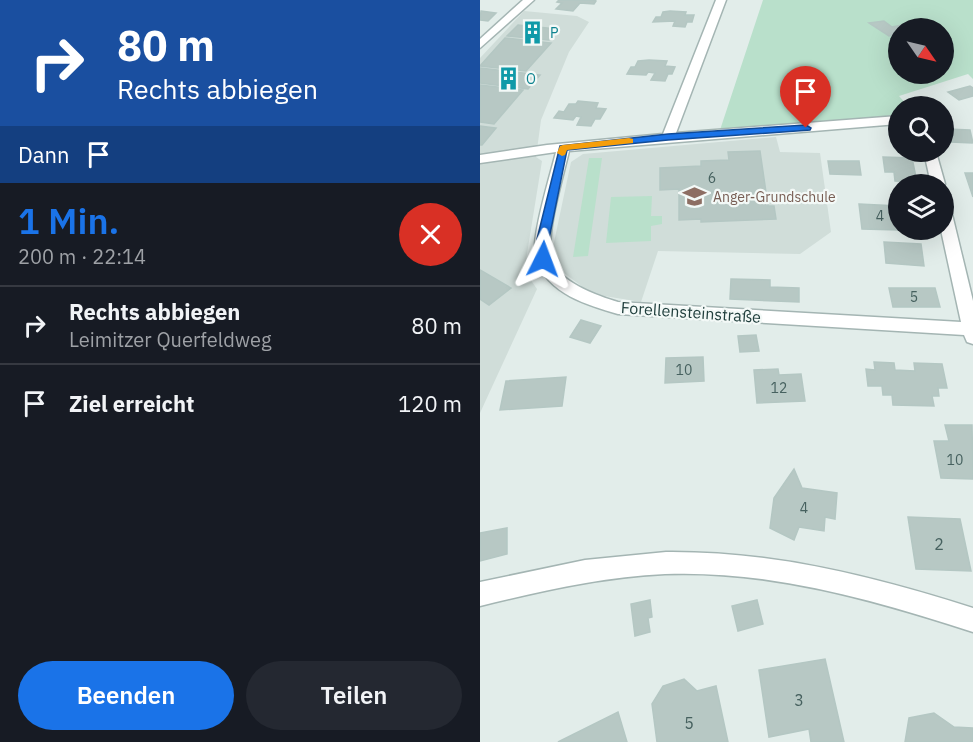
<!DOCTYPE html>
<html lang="de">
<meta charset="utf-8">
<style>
body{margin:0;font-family:"IBM Plex Sans",sans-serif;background:#242831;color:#f1f3f6;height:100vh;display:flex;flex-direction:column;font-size:22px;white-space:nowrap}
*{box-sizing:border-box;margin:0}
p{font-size:20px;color:#9ea1a6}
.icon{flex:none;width:33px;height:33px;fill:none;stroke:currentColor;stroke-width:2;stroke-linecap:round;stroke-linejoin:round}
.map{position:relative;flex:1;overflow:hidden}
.panel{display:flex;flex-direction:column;background:#171b24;width:480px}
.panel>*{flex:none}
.banner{background:#1a4fa0;color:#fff;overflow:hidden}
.needle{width:39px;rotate:124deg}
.tools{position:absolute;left:408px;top:18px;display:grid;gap:12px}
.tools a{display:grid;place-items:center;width:66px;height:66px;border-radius:50%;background:#171b24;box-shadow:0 6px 24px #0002;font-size:30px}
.pin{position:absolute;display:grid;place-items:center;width:51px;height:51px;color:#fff;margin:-62px -26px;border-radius:50% 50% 50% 0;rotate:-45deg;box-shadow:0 0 6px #0007}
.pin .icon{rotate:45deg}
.me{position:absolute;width:66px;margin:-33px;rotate:3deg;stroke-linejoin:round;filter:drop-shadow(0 0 4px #0008)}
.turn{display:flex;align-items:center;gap:21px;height:126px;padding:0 18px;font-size:27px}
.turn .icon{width:78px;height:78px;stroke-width:2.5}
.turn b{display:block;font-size:42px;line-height:51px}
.then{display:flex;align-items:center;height:57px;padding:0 18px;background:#0003;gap:12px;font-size:22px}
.round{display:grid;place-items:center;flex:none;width:63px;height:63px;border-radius:32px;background:#242831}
.headline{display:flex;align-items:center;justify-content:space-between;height:102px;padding:0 18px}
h1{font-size:36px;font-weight:600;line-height:45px;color:#1a73e8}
.primary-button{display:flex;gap:12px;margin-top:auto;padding:12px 18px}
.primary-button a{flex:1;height:69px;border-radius:36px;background:#1a73e8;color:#fff;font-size:24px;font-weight:600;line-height:69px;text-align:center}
.primary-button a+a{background:#242831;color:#f1f3f6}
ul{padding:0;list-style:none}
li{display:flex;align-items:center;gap:18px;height:78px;padding:0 18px;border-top:2px solid #363941}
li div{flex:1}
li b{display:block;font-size:22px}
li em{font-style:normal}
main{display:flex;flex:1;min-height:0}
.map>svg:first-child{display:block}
</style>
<main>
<section class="panel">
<div class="banner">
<div class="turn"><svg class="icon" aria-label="right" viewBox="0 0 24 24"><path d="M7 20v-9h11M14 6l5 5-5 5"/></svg><div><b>80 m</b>Rechts abbiegen</div></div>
<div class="then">Dann<svg class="icon" aria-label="arrive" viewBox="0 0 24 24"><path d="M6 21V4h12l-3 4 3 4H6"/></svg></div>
</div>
<div class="headline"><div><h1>1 Min.</h1><p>200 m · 22:14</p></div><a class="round" style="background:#d93025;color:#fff"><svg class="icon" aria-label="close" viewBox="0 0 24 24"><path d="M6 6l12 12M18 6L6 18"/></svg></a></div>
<ul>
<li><svg class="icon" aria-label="right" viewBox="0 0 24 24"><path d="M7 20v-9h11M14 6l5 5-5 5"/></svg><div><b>Rechts abbiegen</b><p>Leimitzer Querfeldweg</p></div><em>80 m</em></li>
<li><svg class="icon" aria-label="arrive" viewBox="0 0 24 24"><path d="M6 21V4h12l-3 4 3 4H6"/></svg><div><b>Ziel erreicht</b></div><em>120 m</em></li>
</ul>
<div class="primary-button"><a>Beenden</a><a>Teilen</a></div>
</section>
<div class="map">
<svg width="493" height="742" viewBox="0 0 493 742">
<rect width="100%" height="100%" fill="#e2edea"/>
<!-- built -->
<g fill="#d0ddd9">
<path d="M44,11l53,5 12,6 -20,30 -28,68 -5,37 6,4 -16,99 2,16 9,13 -57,124v-355z"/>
<path d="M296,137l4,15 40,1 11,79 -31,22 -142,-3 -17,51 -49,-8 -28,-21 -11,-26 18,-85 12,-8z"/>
</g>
<!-- green -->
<g fill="#b9e0cb" fill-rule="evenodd">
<path d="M283,0h210v79l-5,-5 -69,22 9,10h-10v9l-178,15zM418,28h46v46h-46z"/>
<path d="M109,158h13l-14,98 -15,1z"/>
<path d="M172,196l-1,20h11v8l-11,2v15l-45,2 5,-46z"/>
</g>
<!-- building -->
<g fill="#b7c8c4" stroke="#b4c7c3" stroke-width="1.5">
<path d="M79,0h35l2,1 -2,3 -14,-1 -7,8 -17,-2 6,-6 -5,-1z"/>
<path d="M1,11l15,2 -8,8 -8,-1z"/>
<path d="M190,11l16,1 -1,3h9l-2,7h-5l-2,5 -12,-1 2,-5 -22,1 3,-5h5l2,-5z"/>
<path d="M404,21l8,6 10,-2 8,3h-12v6l-9,2 -20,-13z"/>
<path d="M38,25l40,4 -9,11 -42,-4z"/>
<path d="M25,38l46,5 -25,28 -46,-5z"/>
<path d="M169,60l18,1 -2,5 10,1 -3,7h-4l-3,7 -14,-1 4,-7 -7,-1 -2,3 -19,-1 4,-7h4l3,-6z"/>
<path d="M0,68l60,7 -12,14 -48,-6z"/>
<path d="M0,85l43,5 -29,34 -14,-2z"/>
<path d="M490,86l3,2v8l-14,4 -11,-8z"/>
<path d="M98,101l20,2 -2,5 10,1 -6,10h-5l-4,7 -14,-1 4,-8 -5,-1 -3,4 -19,-2 5,-7 5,1 5,-8h7z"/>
<path d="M0,126l16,2 -14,17h-2z"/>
<path d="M467,129l23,1 3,13 -22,-1z"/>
<path d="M280,151l8,55h6l2,13 -75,3v-3l-22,1v-31l-19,1v-22l41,-2v-5l28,-1 -1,-8z"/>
<path d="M403,157l29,1 5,24 -22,-1 -1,-9h-9z"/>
<path d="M348,161h31l2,14 -31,-1z"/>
<path d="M485,173h8v24z"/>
<path d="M379,204l39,2v24l-36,-1z"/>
<path d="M404,242l37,2 3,22 -38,-3z"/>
<path d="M0,270l31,18 -22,17 -9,-6z"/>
<path d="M251,279l39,1v7l29,1v14l-69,-3z"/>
<path d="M409,288h46l5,19h-47z"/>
<path d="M101,320l20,6 -11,17 -20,-6z"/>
<path d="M276,335l3,16 -19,1 -2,-16z"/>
<path d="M223,357l1,24 -39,2 1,-25z"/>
<path d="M394,362l20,1 1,7 20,1 -1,-8 28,1 5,24h-9l1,8h-7l2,10 -41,-1 -1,-10h-9l-1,-9h-14l-2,-17 9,1z"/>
<path d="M298,369l1,6 22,-1 4,27 -48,2 -3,-33z"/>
<path d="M86,377l-4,29 -62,4 6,-29z"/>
<path d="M465,425h27l1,54 -32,-1 -7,-37h15z"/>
<path d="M314,469l8,19 35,5 -2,26 -10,-2 -1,14 -25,-4 -5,13 -24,-12 4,-30z"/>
<path d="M428,517l52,2 11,52 -55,-2z"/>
<path d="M27,528v26l-27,7v-28z"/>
<path d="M170,600l2,17 -4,1 2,14 -15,4 -4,-32z"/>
<path d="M277,600l6,24 -25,7 -6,-25z"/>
<path d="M345,659l19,83h-33l-2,-13 -40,8 -10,-67z"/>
<path d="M204,679l13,12 19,-5 12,56h-71l-5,-38 11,-18z"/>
<path d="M138,712l9,30h-69z"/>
<path d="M454,713l20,14 19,1v14h-68l4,-24z"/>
</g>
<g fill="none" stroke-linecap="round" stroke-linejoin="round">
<defs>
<g id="minor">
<path d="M43,0h11l-54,48v-9z"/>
<path d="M236,0h10l-50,133 222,-17v8l-329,27c-6,26 -23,82 -18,106 4,24 47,39 67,45l343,20 -20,-92h3v-25l7,5 22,91v43l-6,-2 -3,-7 -346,-21c-31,-9 -69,-20 -82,-54 -7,-17 15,-87 20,-108l-76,11v-8l67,-10 116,-11z"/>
<path d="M444,152h12l9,32 -1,2 -13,-2z"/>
<path d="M186,552c106,-1 207,24 307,56v24c-99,-32 -203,-62 -308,-58 -63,3 -124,17 -185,32v-24l105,-22z"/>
</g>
</defs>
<!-- minor casing -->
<use href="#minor" stroke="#a4b5b3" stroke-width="3"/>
<!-- minor -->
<use href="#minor" fill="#fff" fill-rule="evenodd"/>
</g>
<!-- route -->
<path fill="#1a73e8" stroke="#114b97" stroke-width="1.5" d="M326,125l5,3 -1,2 -142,10 -101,10 -18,89v20l-6,4 -5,-4 -1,-20 23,-93 108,-12z"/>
<!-- slow -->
<path fill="#f59e0b" d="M149,138l4,1v4l-66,7 -2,5 -3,1 -5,-3 3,-7 3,-1z"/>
<!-- icons -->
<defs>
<symbol id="building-bare" viewBox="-9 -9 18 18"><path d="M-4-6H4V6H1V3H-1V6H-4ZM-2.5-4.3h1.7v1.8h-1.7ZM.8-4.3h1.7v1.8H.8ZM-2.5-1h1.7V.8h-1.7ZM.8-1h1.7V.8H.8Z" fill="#0f9aa8" stroke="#f3f9f7" stroke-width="2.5" paint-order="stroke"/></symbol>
<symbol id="school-bare" viewBox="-9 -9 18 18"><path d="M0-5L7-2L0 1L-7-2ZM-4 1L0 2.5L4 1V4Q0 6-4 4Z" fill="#8d6e63" stroke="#f3f9f7" stroke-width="2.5" paint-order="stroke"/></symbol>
</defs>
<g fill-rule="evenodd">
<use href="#building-bare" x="36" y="16" width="33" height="33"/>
<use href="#building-bare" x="12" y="62" width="33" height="33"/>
<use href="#school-bare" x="198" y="180" width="33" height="33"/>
</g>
<g text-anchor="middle" stroke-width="4.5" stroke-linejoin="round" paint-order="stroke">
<!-- far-culture labels -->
<g font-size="14" fill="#0d838f" stroke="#f3f9f7" text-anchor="start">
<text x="70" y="38">P</text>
<text x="46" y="84">O</text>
</g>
<!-- number labels -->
<g font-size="14" fill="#46615f">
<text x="232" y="183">6</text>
<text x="400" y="221">4</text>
<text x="434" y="302">5</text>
<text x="204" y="375">10</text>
<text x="299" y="393">12</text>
<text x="475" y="465">10</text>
<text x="324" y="513">4</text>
</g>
<!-- far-education labels -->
<g font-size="14" fill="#785e54" stroke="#f3f9f7" text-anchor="start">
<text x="233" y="202">Anger-Grundschule</text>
</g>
<!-- street labels -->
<g font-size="16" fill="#203f3d" stroke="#f3f9f7">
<text transform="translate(211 312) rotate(4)" y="6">Forellensteinstraße</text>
</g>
<!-- near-number labels -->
<g font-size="16" fill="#46615f">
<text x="459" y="550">2</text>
<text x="319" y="706">3</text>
<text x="209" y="729">5</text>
</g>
</g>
</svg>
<div class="tools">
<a><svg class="needle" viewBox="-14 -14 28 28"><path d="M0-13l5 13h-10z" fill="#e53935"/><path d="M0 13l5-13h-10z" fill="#9ea1a6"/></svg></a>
<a><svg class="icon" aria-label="search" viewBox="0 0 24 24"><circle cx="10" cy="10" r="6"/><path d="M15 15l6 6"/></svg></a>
<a><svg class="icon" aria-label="layers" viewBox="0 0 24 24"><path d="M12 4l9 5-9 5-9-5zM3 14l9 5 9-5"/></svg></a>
</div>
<div class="pin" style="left:326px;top:128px;background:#d93025"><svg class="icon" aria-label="arrive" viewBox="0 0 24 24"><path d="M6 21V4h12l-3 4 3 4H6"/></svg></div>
<svg class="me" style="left:63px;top:259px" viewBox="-20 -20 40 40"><path d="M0-17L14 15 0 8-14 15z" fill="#1a73e8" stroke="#fff" stroke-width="4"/></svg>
</div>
</main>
